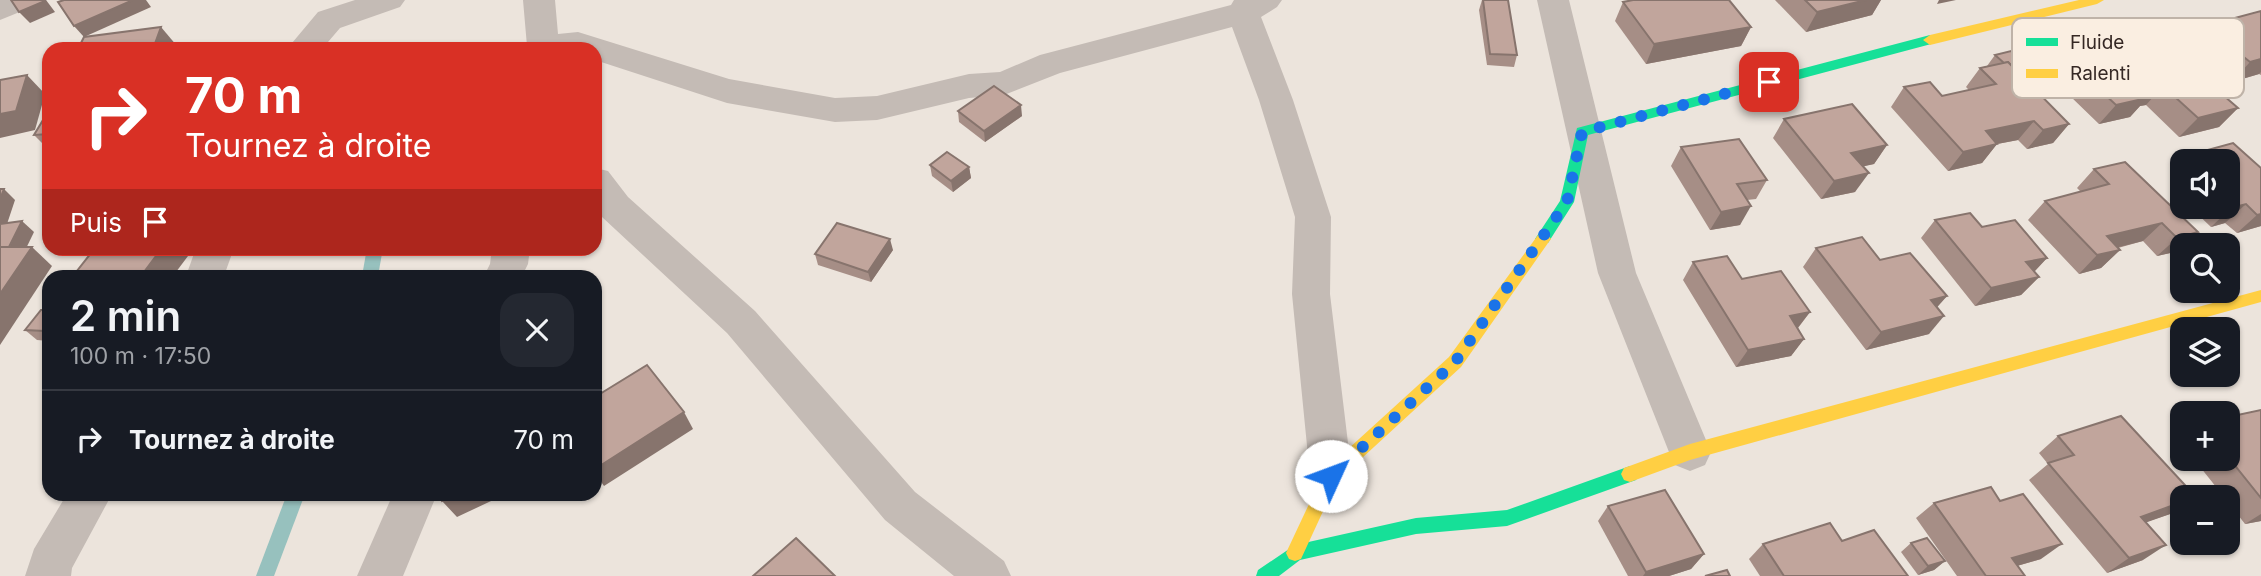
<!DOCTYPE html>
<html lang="fr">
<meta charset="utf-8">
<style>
body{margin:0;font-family:Inter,sans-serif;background:#242831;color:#f1f3f6;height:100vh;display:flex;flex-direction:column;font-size:26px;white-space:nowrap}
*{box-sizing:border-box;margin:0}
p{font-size:23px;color:#9ea1a6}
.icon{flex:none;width:38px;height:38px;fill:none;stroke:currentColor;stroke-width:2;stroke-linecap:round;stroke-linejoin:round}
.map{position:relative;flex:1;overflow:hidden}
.details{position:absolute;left:42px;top:270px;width:560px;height:231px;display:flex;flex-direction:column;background:#171b24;border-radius:21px;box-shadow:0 2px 5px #0004}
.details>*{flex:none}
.top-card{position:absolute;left:42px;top:42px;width:560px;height:214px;border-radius:21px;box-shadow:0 2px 5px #0004;background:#d93025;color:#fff;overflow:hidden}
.fabs{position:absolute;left:2170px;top:149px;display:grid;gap:14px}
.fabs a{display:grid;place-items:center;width:70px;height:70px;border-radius:14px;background:#171b24;box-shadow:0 2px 5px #0004;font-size:35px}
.pin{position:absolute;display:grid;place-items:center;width:60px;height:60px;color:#fff;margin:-30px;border-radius:14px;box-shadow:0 4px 10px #0006}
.me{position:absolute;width:77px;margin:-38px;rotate:47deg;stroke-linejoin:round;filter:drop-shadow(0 0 5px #0008)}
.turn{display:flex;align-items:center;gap:24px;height:147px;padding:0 28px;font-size:32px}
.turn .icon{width:91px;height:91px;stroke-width:2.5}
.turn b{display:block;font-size:49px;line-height:60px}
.then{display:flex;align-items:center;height:66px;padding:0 28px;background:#0003;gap:14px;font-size:26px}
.round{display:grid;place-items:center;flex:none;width:74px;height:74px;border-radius:21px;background:#242831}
.headline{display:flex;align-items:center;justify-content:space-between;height:119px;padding:0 28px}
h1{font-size:42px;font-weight:600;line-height:52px}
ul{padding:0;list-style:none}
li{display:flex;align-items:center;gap:21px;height:98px;padding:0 28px;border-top:2px solid #363941}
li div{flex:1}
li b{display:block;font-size:26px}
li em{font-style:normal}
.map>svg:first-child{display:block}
</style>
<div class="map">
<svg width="2261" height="576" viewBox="0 0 2261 576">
<rect width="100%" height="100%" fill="#ece4dc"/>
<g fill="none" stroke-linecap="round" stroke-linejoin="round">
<!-- stream -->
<g fill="#97c1be" fill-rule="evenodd">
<path d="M367,248h16l-5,28h-16z"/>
<path d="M287,494h18l-31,82h-18z"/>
</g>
<!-- street -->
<g fill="#c4bbb5" fill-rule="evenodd">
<path d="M0,0h37l-5,7 -32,13z"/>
<path d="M355,0h50l-5,7 -60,21 -18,21h-35l31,-37z"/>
<path d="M523,0h32l3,34 20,-2 151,47 106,19 42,-2 92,-22 31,-2 40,-17 191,-50 3,-5h48l-5,7 -16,10 32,83 38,117 -1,77 22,182 -6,13 -15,6 -15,-6 -6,-13 -18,-182 3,-77 -36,-117 -27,-73 -172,46 -56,22 -35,3 -92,22 -42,2 -108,-19 -132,-43v-11h-70l2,-3z"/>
<path d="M1537,0h32l67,273 75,179 -6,13 -15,6 -15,-6 -6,-13 -71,-179z"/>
<path d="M595,168l13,3 20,26 127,114 160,181 89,69 7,15h-57l-69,-56 -158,-187 -125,-116 -7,-10z"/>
<path d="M196,248h38l-10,28h-38z"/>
<path d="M492,248h38l-2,16 -6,12h-38l6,-12z"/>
<path d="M67,494h45l-40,74 -1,8h-46l9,-27z"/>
<path d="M393,494h44l-34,82h-46z"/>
</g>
<!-- fast -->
<g fill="#16e098" fill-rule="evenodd">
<path d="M1930,35l5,2v6l-347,92 -14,67 -26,41h-10l-3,-4 25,-38 17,-73z"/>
<path d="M1630,466l6,2 3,6 -3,6 -129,46 -91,8 -116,26 -21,16h-23l2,-6 37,-25 121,-27 91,-8z"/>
</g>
<!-- slow -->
<g fill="#ffcf43" fill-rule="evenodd">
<path d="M2079,0h25l-7,4 -167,41 -7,-5 7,-5z"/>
<path d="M1543,233l5,2 3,4 -3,4 -87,124 -124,114 -36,78 -6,2 -6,-2 -3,-6 39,-83 124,-113 89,-122z"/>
<path d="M2261,290v12l-571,158 -60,22 -6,-2 -3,-6 3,-6 66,-24z"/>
</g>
</g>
<!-- wall -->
<g fill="#a68e86">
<path d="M1482,0l35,55 -3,12 -27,-2 -8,-55z"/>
<path d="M1775,0h106l-9,15 -66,17z"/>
<path d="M1623,2l128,25 -10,19 -95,18 -31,-43z"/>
<path d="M2261,11v64l-2,-1 -27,8 -44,-37 17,-19z"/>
<path d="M2124,32l91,48 4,11 19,17 -19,19 -40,10 -33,-32 -6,1 -10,11 -31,7 -58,-56 15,-19 38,6 15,-3 -1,-1z"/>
<path d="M1995,55l44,23 -7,9 37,37 -16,19 -26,6 -9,-9 -21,4 -15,19 -34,8 -57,-64 13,-20 38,9 27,-6 -3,-3 14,-19 7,-2z"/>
<path d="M49,110v40l-15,-15z"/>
<path d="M958,111l64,5 -37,26 -26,-20z"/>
<path d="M1784,119l103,26 -13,19 -11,2 -8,26 -34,7 -48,-61z"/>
<path d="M1681,147l86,33 -11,19 -9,1 -7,25 -30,5 -39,-64z"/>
<path d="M2204,151l57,17v58l-24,7 -12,-10 -14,4 -22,-21h39v-45h-34z"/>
<path d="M930,165l39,2 2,11 -18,14 -21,-16z"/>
<path d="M2094,169l104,63 -13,13h-3v2l-3,4 -22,5 -14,-15 -25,7 2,2 -19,18 -22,6 -51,-54 17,-19 36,-9 -4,-4z"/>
<path d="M2182,184v16l-8,-8z"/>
<path d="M1935,220l47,7 65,31 -13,14 5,5 -18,18 -46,11 -54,-68z"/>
<path d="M1816,248l64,12 67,36 -10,11 -8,27 -63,16 -63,-83z"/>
<path d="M893,250l-22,32 -53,-17 -3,-11z"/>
<path d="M1693,262l49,17 68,33 -12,16 6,11 -13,17 -55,11 -53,-87z"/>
<path d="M49,310v31l-12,-1 -12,-10z"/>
<path d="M2261,410v111l-16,3 -17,-22v-5h-4l-31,-39h35v-41z"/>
<path d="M2182,435v10l-5,-6z"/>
<path d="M2058,436l124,61v9l-9,7 -27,9 -3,38 -36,13 -78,-93 19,-16 -9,-11z"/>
<path d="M2000,501l41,58 -24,7 8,10h-68l-41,-58 18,-15z"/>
<path d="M1608,506l96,48 -13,15 -22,7h-41l-30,-55z"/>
<path d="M1842,541l66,35h-148l-11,-17 14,-15z"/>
<path d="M1911,543l34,18 -11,9 -16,5 -17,-23z"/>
</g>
<!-- shaded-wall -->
<g fill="#87746d">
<path d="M44,0h2l9,12 -25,11 -11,-11z"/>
<path d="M133,0h13l5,7 -67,30 -10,-11z"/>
<path d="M1866,0h15l-9,15 -66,17 11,-20z"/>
<path d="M1939,0h17l-19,4z"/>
<path d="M161,27l16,19 -1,3h-23z"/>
<path d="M1751,27l-10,19 -95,18 8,-20z"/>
<path d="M2261,59v13l-2,2 -27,8 18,-20z"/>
<path d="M27,75l18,19 -10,36 -35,8v-24z"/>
<path d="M2039,78l-9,11 -7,-7z"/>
<path d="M2163,86l-17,19 -6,1 -10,11 -31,7 17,-19 23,-14z"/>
<path d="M1021,105l1,11 -37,26 -1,-11z"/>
<path d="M2238,108l-19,19 -40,10 19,-19z"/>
<path d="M2034,121l-16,19 -21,4 -15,19 -34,8 15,-19 23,-21z"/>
<path d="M2069,124l-16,19 -26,6 16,-19z"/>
<path d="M1887,145l-13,19 -35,8 12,-19z"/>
<path d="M969,167l2,11 -18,14 -2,-11z"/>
<path d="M1869,173l-14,19 -34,7 13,-18z"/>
<path d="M4,189l11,11 -9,27 -6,1v-29z"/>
<path d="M2246,204l-21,19 -14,4 20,-19z"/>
<path d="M1751,206l-11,19 -30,5 11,-18z"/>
<path d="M2261,214v12l-24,7 20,-18z"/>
<path d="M22,221l12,11 -15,31 -12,-11z"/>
<path d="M2162,223l-19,18 -48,12 12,-17z"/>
<path d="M2198,232l-13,13h-3v2l-3,4 -22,5 20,-18z"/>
<path d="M890,239l3,11 -22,32 -3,-10z"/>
<path d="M32,247l20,19 -52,79v-51z"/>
<path d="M162,248h25l4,4 -18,24h-32z"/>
<path d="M2120,250l-19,18 -22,6 18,-19z"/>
<path d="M2047,258l-17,18 -4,-14z"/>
<path d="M2039,277l-18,18 -46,11 16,-18z"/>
<path d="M1947,296l-16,18v-14z"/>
<path d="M1810,312l-14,18 -6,-14z"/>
<path d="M1944,316l-15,18 -63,16 15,-18z"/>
<path d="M49,326v9l-4,-4z"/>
<path d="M1804,339l-13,17 -55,11 12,-17z"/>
<path d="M684,412l9,17 -89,57 -9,-13v-4z"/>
<path d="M458,494h48l-49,23 -15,-16z"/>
<path d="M2182,502v4l-9,7 -54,19 22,-15z"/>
<path d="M2261,514v7l-16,3z"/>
<path d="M2062,544l-21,15 -49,14 20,-15z"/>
<path d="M2166,545l-23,15 -36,13 22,-15z"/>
<path d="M1704,554l-13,15 -22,7h-26l3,-4z"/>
<path d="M1945,561l-11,9 -16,5 10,-9z"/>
</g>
<!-- building -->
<g fill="#c1a59c" stroke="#87746d" stroke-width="2">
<path d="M11,0h33l1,1 -26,11z"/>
<path d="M64,0h69l-59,26 -16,-24z"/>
<path d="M1483,0h25l9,55 -27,-1z"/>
<path d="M1633,0h96l22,27 -97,17 -31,-42z"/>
<path d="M1805,0h61l-49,12z"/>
<path d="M2261,11v48l-11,3 -45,-36z"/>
<path d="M2153,26l70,61 -7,2 22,19 -40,10 -35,-32 -24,5 8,7 -31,7 -60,-56 24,-6 14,12 45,-10 -15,-13z"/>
<path d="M161,27l-8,22h-75l6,-12z"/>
<path d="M2011,51l28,27 -13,3 -18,-19 -4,1 -9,-8z"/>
<path d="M2008,62l61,62 -26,6 -9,-9 -48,10 11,13 -34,8 -59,-65 26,-5 12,14 54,-12 -16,-16z"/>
<path d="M27,75l-11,36 -16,3v-34z"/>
<path d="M994,86l27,19 -37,26 -26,-20z"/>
<path d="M1852,104l35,41 -36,8 18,20 -35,8 -50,-62z"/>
<path d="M49,110v24l-15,1z"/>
<path d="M1739,139l28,41 -30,4 14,22 -30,6 -40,-65z"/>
<path d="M2233,143l28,25v46l-4,1 -11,-11 -15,4 -3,-3v-44h-13l-11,-10z"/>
<path d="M947,152l22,15 -18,14 -21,-16z"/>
<path d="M2125,162l73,70 -21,6 -15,-15 -55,13 13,14 -23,5 -52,-54 64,-17 -15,-15z"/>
<path d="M0,189h4l-4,10z"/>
<path d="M1970,213l12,14 33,-7 32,38 -21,4 13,15 -48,11 -56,-68z"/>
<path d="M22,221l-13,26h-9v-23z"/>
<path d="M837,223l53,16 -22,33 -53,-18z"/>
<path d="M1862,237l18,23 30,-7 37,43 -16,4 13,16 -63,16 -65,-84z"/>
<path d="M0,247h32l-32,47z"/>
<path d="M95,248h67l-21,28h-68z"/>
<path d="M1727,256l15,23 39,-8 29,41 -20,4 14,23 -56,11 -55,-88z"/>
<path d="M41,310h8v16l-4,5 -20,-1z"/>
<path d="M647,365l37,47 -89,57v-72z"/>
<path d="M2261,410v88l-33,-41v-40z"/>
<path d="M2121,416l75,81h-14v5l-41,15 25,28 -37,13 -81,-95 26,-8 -16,-19z"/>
<path d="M1991,487l9,14 23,-7 39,50 -50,14 13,18h-39l-52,-73z"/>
<path d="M1665,490l39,64 -58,18 -38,-66z"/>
<path d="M439,494h19l-16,7z"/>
<path d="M1830,523l12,18 32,-11 34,46h-124l-21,-32z"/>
<path d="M796,538l39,38h-82z"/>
<path d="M1927,538l18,23 -17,5 -17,-23z"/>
<path d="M1727,570l3,6h-25z"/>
</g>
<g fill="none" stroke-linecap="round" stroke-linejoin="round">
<!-- route -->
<path stroke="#1a73e8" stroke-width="12" stroke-dasharray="0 21.6" d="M1331,476l124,-114 112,-160 15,-70 187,-50"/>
</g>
<!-- legend -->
<rect x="2012" y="18" width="232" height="80" rx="10" fill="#faeee1" stroke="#bfb3a8" stroke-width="2"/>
<rect x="2026" y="38" width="32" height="8" fill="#16e098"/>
<rect x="2026" y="69" width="32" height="9" fill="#ffcf43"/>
<g font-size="19" fill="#352824">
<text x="2070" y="49">Fluide</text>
<text x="2070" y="80">Ralenti</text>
</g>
</svg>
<div class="fabs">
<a><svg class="icon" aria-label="sound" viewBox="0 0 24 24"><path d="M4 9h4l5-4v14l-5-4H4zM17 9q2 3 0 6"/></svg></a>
<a><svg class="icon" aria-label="search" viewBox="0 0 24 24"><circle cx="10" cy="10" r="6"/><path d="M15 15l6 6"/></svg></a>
<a><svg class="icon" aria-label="layers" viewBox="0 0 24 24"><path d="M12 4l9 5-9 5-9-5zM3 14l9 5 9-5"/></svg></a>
<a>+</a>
<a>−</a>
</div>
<div class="pin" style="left:1769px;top:82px;background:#d93025"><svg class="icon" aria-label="arrive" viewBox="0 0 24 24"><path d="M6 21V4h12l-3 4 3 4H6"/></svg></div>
<svg class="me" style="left:1331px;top:476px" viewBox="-20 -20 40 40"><circle r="19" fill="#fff"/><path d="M0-13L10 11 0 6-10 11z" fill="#1a73e8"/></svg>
<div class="top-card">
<div class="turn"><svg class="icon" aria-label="right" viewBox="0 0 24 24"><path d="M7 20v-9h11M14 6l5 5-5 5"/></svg><div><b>70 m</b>Tournez à droite</div></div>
<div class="then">Puis<svg class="icon" aria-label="arrive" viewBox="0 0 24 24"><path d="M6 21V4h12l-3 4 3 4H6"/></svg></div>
</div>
<section class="details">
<div class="headline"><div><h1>2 min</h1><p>100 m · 17:50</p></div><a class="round"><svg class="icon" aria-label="close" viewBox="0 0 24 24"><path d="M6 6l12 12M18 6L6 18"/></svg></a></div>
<ul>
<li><svg class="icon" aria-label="right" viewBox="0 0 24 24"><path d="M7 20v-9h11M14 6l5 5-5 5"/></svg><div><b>Tournez à droite</b></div><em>70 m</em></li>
</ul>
</section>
</div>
